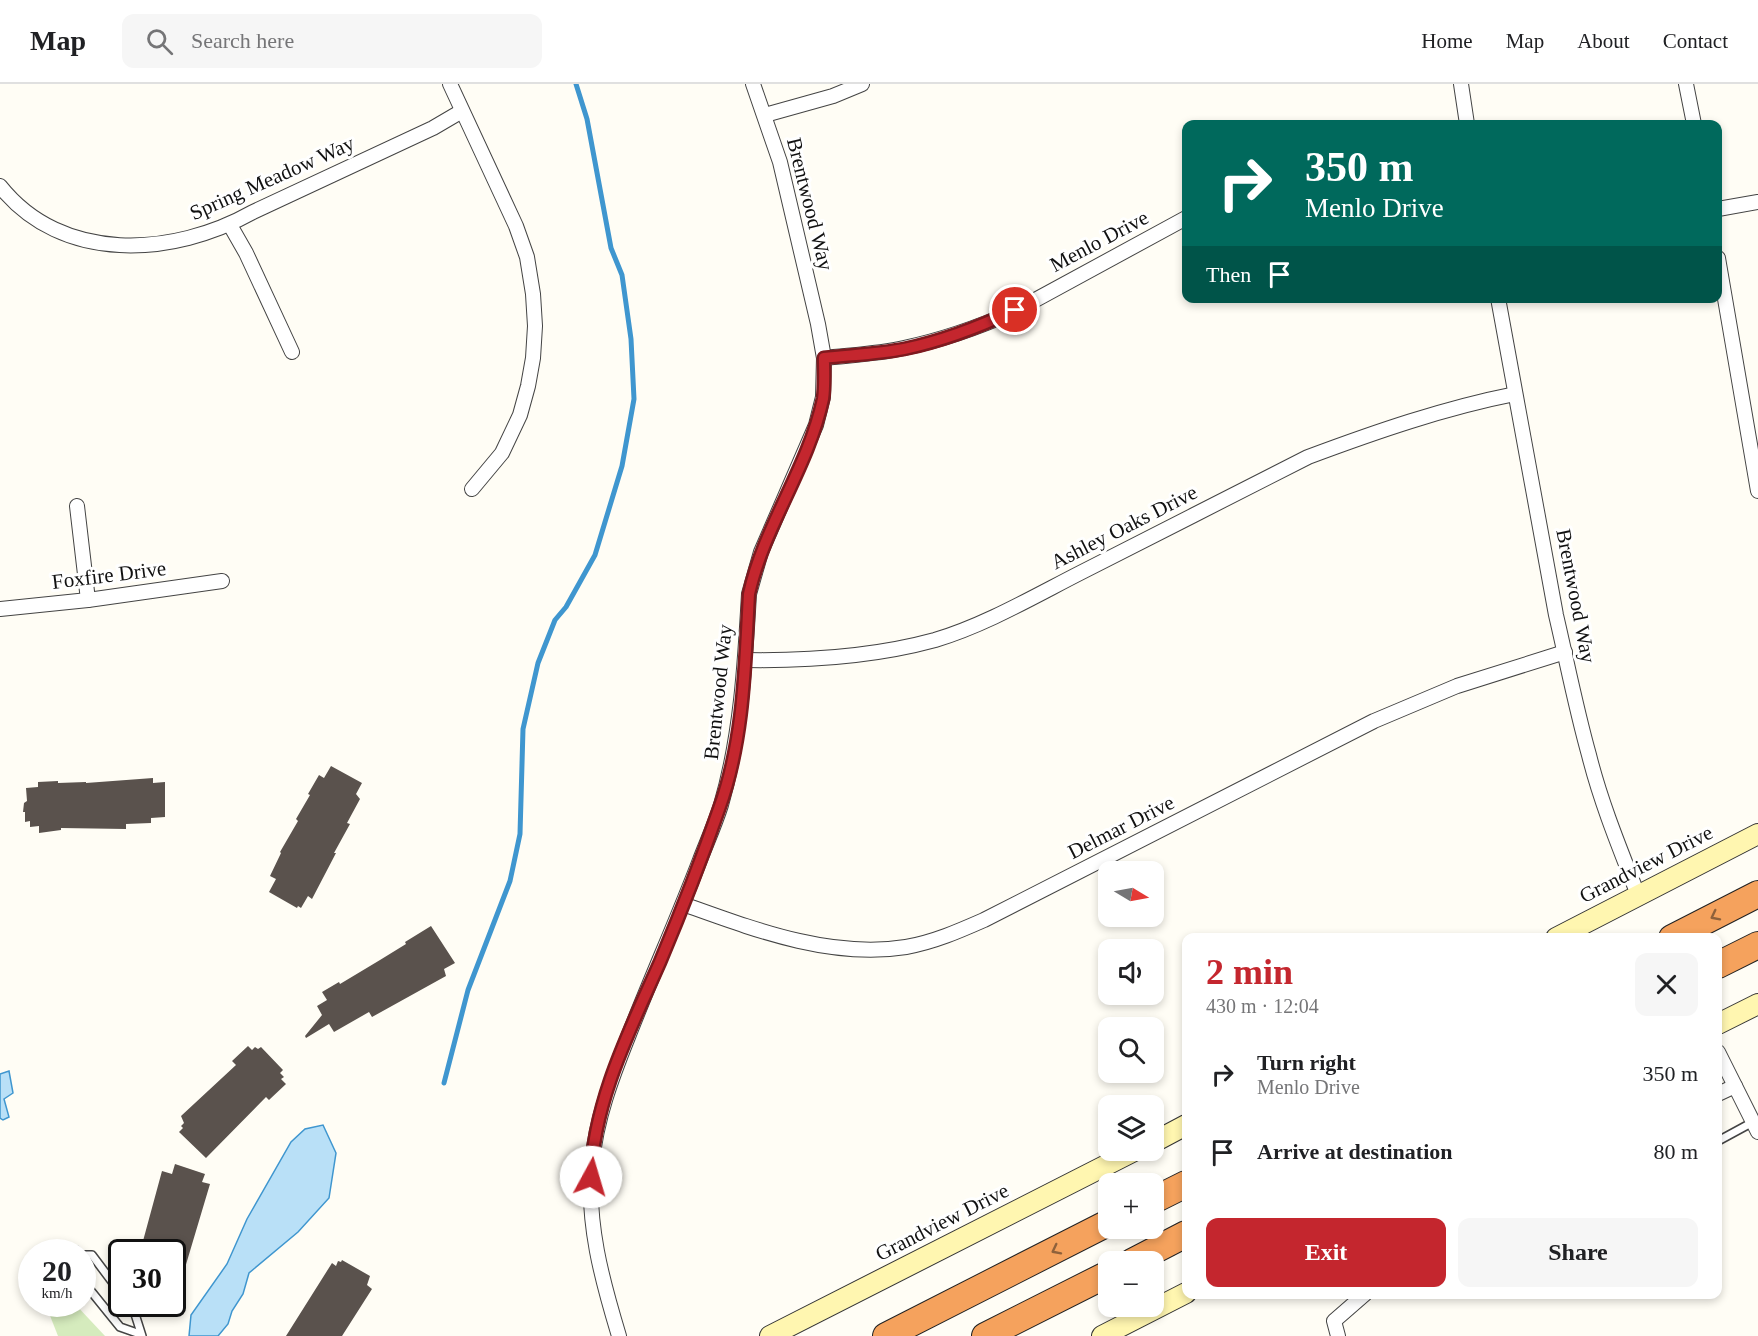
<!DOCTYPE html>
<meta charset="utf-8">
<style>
body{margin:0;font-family:"Times New Roman",serif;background:#f6f6f6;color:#202124;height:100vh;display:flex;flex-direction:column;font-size:22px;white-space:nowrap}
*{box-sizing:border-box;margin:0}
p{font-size:20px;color:#757577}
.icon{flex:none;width:33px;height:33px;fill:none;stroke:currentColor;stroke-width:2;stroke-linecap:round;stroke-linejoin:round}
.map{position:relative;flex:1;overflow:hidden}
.sheet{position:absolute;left:1182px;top:849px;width:540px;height:366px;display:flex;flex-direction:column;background:#fff;border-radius:12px;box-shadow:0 3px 9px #0003}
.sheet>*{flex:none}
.hud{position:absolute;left:1182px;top:36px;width:540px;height:183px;border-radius:12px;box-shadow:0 3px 9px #0003;background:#00695c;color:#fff;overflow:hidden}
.needle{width:39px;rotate:100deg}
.controls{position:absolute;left:1098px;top:777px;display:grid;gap:12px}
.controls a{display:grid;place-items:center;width:66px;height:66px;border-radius:12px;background:#fff;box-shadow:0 3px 9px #0003;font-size:30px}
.speed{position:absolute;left:18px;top:1155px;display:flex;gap:12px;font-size:30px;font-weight:700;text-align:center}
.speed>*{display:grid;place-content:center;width:78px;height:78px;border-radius:50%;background:#fff;box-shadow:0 3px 9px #0003;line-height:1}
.speed small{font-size:15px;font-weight:400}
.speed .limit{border:3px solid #111;border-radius:9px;background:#fff;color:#111}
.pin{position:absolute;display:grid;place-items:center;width:51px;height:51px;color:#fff;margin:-26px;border:3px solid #fff;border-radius:50%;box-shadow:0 2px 6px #0007}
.me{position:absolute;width:66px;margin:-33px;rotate:6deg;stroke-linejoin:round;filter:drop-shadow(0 0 4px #0008)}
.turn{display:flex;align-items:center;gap:21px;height:126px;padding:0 24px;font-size:27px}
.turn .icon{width:78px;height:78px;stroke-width:2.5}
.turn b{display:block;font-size:42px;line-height:51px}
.then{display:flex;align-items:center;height:57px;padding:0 24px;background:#0003;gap:12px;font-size:22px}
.round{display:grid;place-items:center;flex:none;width:63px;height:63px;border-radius:12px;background:#f6f6f6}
.overview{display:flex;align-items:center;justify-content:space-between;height:102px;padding:0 24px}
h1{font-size:36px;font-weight:800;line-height:45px;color:#c4262e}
.primary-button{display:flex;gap:12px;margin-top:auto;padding:12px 24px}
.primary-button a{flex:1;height:69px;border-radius:12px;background:#c4262e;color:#fff;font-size:24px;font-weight:800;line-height:69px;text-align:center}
.primary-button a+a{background:#f6f6f6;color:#202124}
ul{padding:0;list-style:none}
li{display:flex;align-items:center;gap:18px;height:78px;padding:0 24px}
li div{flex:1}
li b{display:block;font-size:22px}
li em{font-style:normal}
header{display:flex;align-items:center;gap:36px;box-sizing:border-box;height:84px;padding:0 30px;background:#fff;border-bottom:2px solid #e0e0e0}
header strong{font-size:28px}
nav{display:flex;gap:33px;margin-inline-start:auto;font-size:21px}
.search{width:420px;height:54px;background:#f6f6f6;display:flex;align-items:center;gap:15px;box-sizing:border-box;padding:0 21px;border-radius:12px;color:#757577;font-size:22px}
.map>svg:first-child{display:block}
</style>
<header>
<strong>Map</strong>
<div class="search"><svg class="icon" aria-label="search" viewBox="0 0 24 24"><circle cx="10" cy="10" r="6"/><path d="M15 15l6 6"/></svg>Search here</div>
<nav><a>Home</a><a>Map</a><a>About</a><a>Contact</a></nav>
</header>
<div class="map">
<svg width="1758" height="1252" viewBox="0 0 1758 1252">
<rect width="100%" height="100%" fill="#fffdf5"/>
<!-- green -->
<path fill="#d5ebbd" d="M52,1220h23l30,32h-47l-11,-28z"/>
<!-- water -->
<g fill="#b9e0f7" stroke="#3f96cf" stroke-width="1.5">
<path d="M9,987l4,22 -9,6 5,18 -6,3 -3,-2v-44z"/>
<path d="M323,1041l13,28 -7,45 -31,34 -49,41 -6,21 -11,17 -4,13 -10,12h-29l2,-21 36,-51 20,-45 44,-77 14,-13z"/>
</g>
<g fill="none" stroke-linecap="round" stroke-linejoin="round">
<!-- stream -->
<path stroke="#3f96cf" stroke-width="5" d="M444,999l24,-93 42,-109 10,-47 3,-105 15,-66 17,-43 11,-13 29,-52 27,-89 12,-67 -3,-60 -9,-64 -11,-27 -24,-129 -11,-35"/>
</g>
<!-- building -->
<g fill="#5a524d">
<path d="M331,682l31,17 -6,11 4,5 -13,24 3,1 -16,29h2l-24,46 -4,-3 -7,12 -3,-2 -1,2 -28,-16 7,-13 -6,-3 11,-23 -1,-1 18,-31 -2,-2 14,-24 -2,-1 11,-19 5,3z"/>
<path d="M153,694v5l12,-1v35l-14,1v5l-25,1v5l-65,-1v2l-22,3v-7l-9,1v-6l-5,1v-10h-2l1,-9 3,-2 -1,-13 12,-1v-5l20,-1v2l28,-1v1z"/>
<path d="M431,842l24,37 -11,6 2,7 -74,41 -3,-5 -35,20 -5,-8 -23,14 -1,-2 17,-21 -5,-9 10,-6 -5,-8 17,-10 1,2 40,-24 26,-16 -1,-2z"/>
<path d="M248,962l4,4 3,-3 3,2 3,-2 22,23 -3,3 4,4 -3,2 5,5 -17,16 -3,-3 -60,61 -27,-26 4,-4 -2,-2 3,-3 -3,-7 55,-51 -4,-4z"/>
<path d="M175,1080l30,10 -3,8 8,2 -34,114h-4v-46h-32l22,-81 10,3z"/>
<path d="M342,1176l28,16 -3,9 5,4 -30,47h-56l46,-73 4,3 2,-5 3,1z"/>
</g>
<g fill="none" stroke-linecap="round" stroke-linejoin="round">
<defs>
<g id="lane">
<path d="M1718,1057l35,-19"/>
<path d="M76,1166l1,2"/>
<path d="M82,1171h10l30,40"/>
<path d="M82,1196l38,47 20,7"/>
<path d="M128,1220l7,10 7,22"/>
</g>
<g id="street">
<path d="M450,0l66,142 11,31 6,37 2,32 -2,32 -5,28 -8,29 -18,38 -30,36"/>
<path d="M1461,0l6,40"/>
<path d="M1686,0l8,40"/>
<path d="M765,31l68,-19 29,-12"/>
<path d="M0,102c62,78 173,71 253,26l180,-84 29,-17"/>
<path d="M1718,125l40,-7"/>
<path d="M230,141l16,28 46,99"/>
<path d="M1718,174l40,233"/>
<path d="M1498,214l58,317c11,47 20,94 33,140 12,48 31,94 49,140"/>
<path d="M824,274c26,-3 54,-4 80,-10 38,-8 75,-21 111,-37l171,-93"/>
<path d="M77,422l11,94"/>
<path d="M0,525l88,-9 134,-19"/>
<path d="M745,576c64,1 128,-3 190,-20 50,-15 98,-43 145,-67 76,-39 152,-77 228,-116 67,-25 136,-49 207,-63"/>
<path d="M683,820c70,25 147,55 223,43 28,-5 53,-16 78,-27l390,-199 83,-35 108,-34"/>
<path d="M1718,968l40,80"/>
<path d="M1718,1010l17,-8"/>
<path d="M619,1252c-17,-56 -33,-114 -27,-173 4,-44 20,-86 36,-126 23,-59 49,-117 72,-177 7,-18 15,-36 21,-55 20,-69 24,-140 28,-211l12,-42 55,-127 7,-28 1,-39 -6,-34 -38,-162 -27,-78"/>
<path d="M1338,1252l-4,-15 31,-27"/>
</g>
<g id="secondary">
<path d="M1556,854l202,-104"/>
<path d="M1718,940l40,-20"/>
<path d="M1154,1058l32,-17"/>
<path d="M770,1252l366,-186"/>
<path d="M1102,1252l84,-43"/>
</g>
<g id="highway">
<path d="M1672,854l86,-44"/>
<path d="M1718,881l40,-20"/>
<path d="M1154,1116l32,-16"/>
<path d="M1132,1178l54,-28"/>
<path d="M886,1252l222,-113"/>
<path d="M985,1252l123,-62"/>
</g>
</defs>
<!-- lane casing -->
<use href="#lane" stroke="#444" stroke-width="10"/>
<!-- street casing -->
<use href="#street" stroke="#444" stroke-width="16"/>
<!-- secondary casing -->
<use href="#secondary" stroke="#333" stroke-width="22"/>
<!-- highway casing -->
<use href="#highway" stroke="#222" stroke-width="28"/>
<!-- lane -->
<use href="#lane" stroke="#fff" stroke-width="7"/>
<!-- street -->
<use href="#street" stroke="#fff" stroke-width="14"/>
<!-- secondary -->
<use href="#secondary" stroke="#fff6b0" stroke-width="20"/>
<!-- highway -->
<use href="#highway" stroke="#f5a25d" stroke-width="26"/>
</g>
<!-- one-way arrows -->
<defs><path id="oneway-chevron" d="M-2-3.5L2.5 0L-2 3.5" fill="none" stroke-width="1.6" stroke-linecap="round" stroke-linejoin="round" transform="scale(1.5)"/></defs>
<g stroke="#8e613b">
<use href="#oneway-chevron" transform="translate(1715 832) rotate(153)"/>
<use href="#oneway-chevron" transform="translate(1056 1166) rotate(153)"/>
</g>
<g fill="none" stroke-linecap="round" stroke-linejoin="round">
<defs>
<path id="route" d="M591,1093c2,-75 39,-147 69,-215 21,-50 41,-101 59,-153 25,-68 26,-143 30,-215 15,-68 59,-126 74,-195 2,-13 1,-28 1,-41 26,-3 54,-4 80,-9 38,-8 75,-22 111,-39"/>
</defs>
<!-- route casing -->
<use href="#route" stroke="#7f191e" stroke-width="15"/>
<!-- route -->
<use href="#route" stroke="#c4262e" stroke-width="10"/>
</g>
<g text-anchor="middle" stroke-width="6" stroke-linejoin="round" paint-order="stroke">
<!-- street labels -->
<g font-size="21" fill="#111" stroke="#fff">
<text transform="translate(272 94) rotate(-24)" y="7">Spring Meadow Way</text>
<text transform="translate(810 120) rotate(76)" y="7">Brentwood Way</text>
<text transform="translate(1099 157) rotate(-28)" y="7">Menlo Drive</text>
<text transform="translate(1124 443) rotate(-27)" y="7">Ashley Oaks Drive</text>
<text transform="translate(109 491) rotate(-7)" y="7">Foxfire Drive</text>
<text transform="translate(1576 512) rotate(79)" y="7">Brentwood Way</text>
<text transform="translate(718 608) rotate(-84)" y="7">Brentwood Way</text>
<text transform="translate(1121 743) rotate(-27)" y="7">Delmar Drive</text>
<text transform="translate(1646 780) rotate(-27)" y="7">Grandview Drive</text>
<text transform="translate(942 1138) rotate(-27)" y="7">Grandview Drive</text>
</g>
</g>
</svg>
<div class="controls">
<a><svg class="needle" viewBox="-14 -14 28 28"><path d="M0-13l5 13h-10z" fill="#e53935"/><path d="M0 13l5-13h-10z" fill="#757577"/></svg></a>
<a><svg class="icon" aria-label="sound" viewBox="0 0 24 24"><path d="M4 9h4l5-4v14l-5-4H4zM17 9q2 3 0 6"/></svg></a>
<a><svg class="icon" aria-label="search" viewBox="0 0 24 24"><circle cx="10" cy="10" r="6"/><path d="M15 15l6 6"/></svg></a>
<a><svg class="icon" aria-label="layers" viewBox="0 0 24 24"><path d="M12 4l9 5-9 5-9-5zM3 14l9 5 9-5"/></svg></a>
<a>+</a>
<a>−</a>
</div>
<div class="speed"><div>20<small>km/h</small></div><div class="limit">30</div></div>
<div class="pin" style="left:1015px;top:226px;background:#d93025"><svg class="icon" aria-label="arrive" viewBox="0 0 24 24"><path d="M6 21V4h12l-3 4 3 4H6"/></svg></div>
<svg class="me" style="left:591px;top:1093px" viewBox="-20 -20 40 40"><circle r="19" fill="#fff"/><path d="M0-13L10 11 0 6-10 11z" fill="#c4262e"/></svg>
<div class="hud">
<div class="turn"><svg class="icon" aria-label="right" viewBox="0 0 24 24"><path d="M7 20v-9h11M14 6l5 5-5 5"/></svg><div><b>350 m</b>Menlo Drive</div></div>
<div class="then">Then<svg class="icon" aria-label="arrive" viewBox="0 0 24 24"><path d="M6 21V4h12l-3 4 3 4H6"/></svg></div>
</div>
<section class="sheet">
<div class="overview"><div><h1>2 min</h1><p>430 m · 12:04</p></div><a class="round"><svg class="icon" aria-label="close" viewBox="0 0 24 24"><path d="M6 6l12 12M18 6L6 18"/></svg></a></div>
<ul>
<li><svg class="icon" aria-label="right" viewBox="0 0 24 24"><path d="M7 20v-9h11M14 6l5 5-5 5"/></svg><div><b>Turn right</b><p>Menlo Drive</p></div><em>350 m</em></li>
<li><svg class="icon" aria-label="arrive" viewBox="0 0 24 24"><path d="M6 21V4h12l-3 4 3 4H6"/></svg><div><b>Arrive at destination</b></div><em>80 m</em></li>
</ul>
<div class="primary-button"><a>Exit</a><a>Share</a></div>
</section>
</div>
